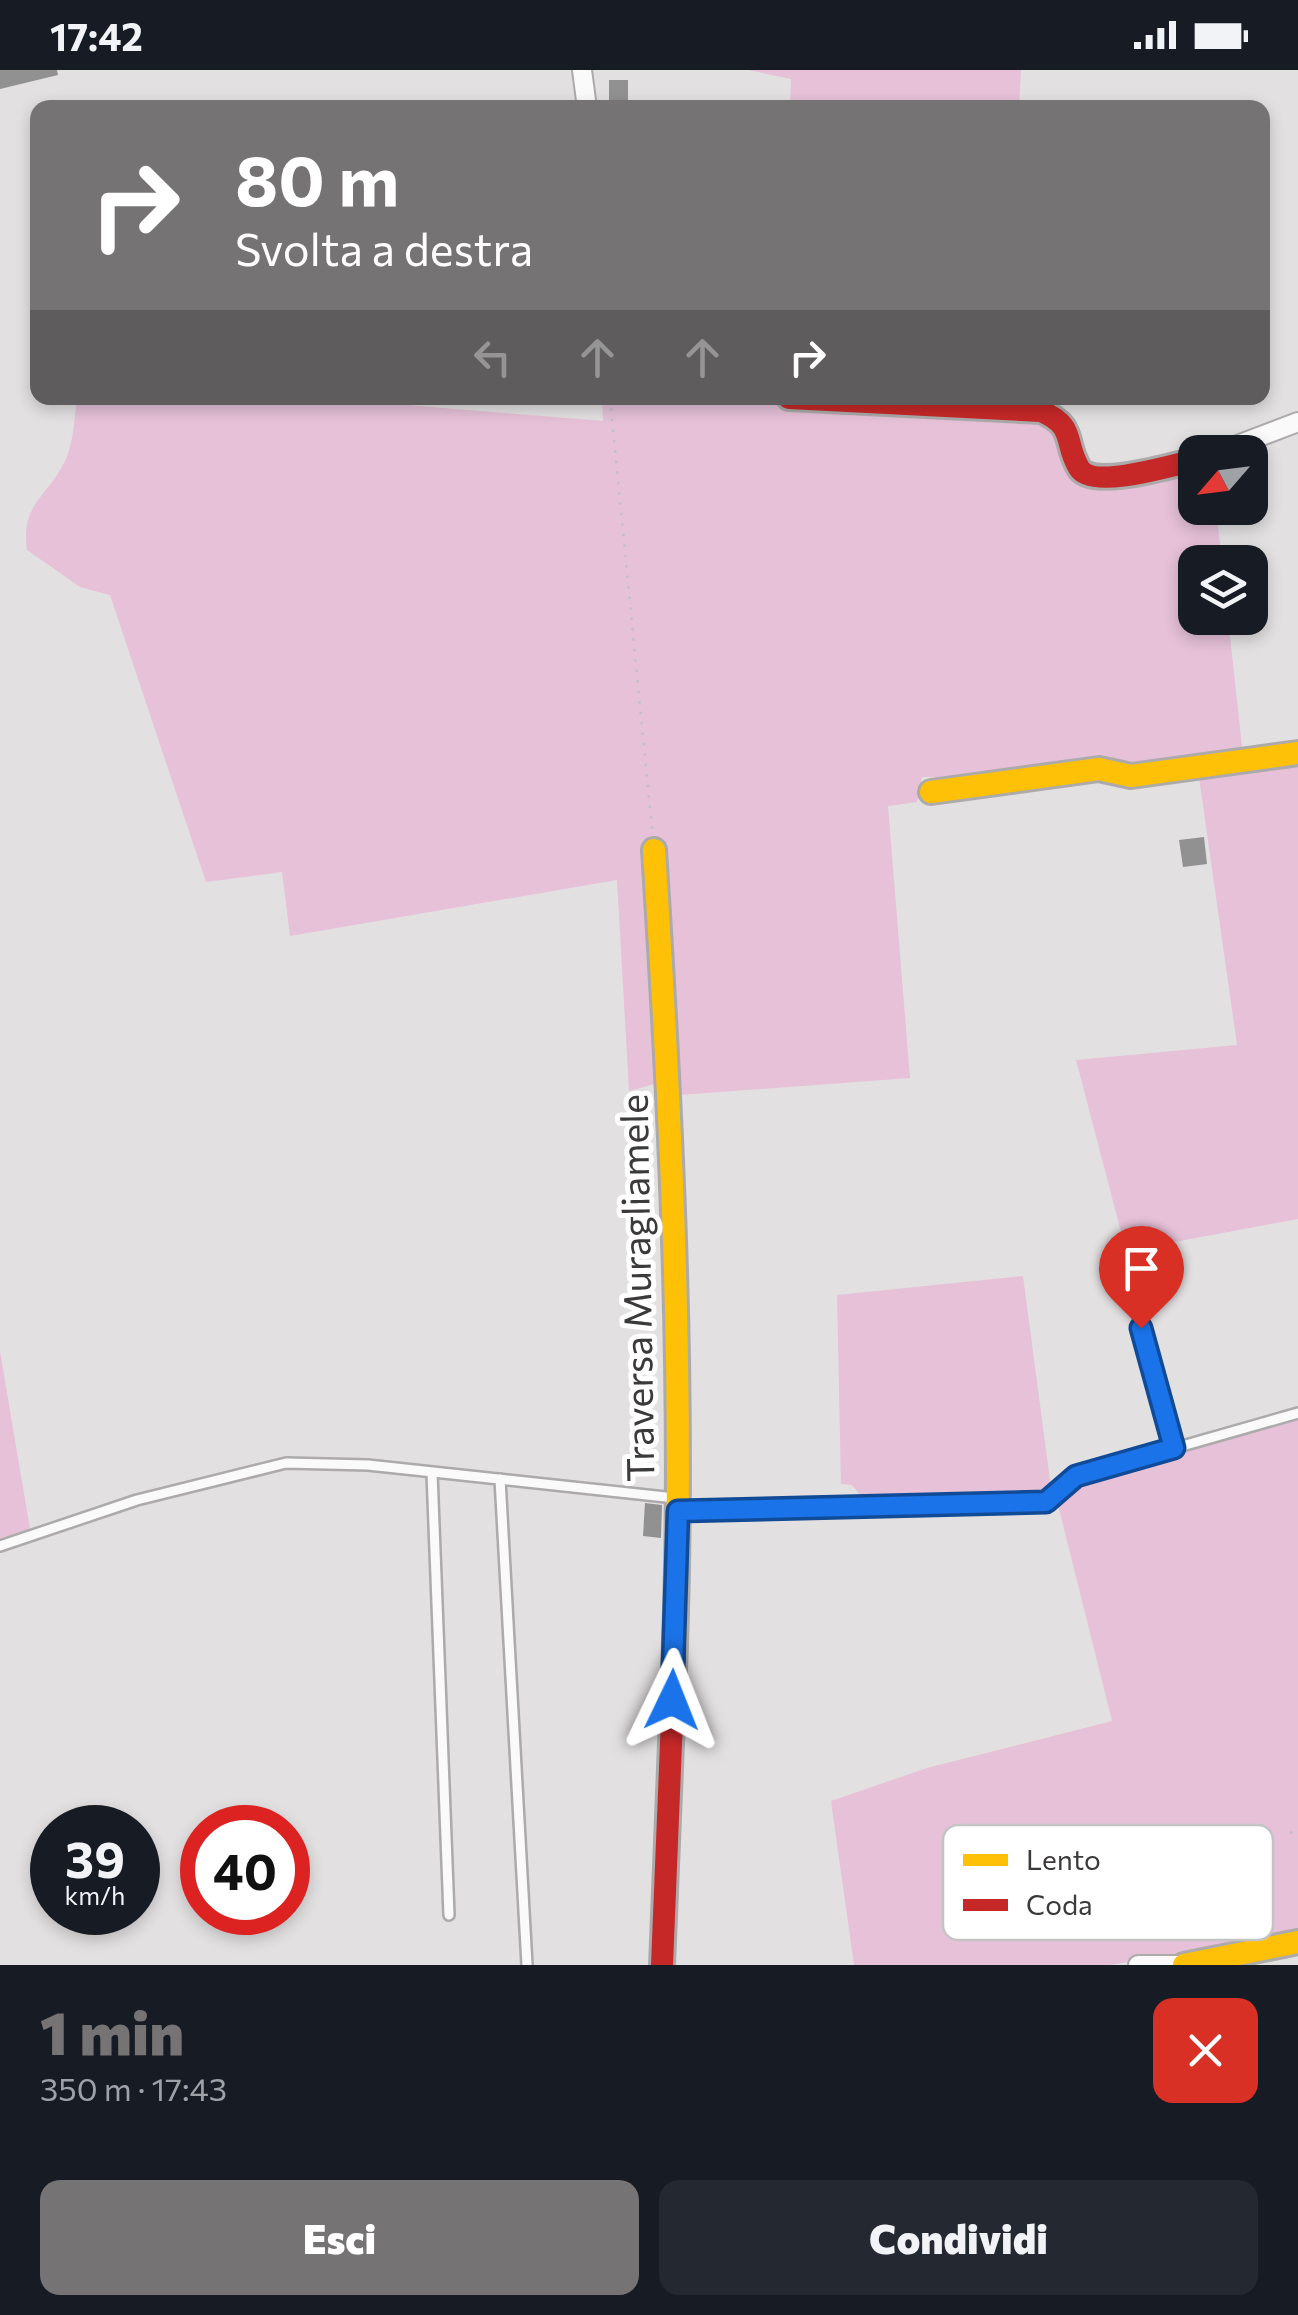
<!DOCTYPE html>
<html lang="it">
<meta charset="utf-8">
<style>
body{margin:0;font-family:Commissioner,sans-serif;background:#242831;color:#f1f3f6;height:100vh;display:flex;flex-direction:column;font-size:38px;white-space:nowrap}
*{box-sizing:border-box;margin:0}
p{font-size:32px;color:#9ea1a6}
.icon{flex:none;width:55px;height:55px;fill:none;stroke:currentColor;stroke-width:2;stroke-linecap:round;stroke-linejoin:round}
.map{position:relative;height:1895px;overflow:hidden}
.side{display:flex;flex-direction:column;background:#171b24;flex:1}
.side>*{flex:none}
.guide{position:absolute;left:30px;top:30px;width:1240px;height:305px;border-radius:20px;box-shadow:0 5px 15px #0003;background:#767375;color:#fff;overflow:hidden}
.needle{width:65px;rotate:242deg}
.tools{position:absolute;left:1178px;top:365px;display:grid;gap:20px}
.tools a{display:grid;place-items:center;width:90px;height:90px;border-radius:20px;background:#171b24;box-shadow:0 5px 15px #0003;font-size:50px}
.speed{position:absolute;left:30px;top:1735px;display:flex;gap:20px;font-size:50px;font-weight:700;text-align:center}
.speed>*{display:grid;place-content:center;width:130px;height:130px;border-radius:50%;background:#171b24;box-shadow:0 5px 15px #0003;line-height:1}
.speed small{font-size:25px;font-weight:400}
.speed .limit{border:15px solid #d22;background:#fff;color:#111}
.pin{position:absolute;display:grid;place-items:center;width:85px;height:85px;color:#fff;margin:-102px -42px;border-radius:50% 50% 50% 0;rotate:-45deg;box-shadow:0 0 10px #0007}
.pin .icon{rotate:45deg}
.me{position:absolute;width:110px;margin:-55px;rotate:2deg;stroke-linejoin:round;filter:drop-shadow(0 0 8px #0008)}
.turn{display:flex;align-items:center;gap:35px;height:210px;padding:0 40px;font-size:45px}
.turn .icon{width:130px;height:130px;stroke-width:2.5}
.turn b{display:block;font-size:70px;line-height:85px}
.lanes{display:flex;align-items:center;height:95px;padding:0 40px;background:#0003;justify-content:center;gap:50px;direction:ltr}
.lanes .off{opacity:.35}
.round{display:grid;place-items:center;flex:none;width:105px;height:105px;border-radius:20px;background:#242831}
.head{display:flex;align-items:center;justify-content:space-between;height:170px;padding:0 40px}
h1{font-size:60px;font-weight:800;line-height:75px;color:#767375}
.button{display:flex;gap:20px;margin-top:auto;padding:20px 40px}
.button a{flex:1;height:115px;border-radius:20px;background:#767375;color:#fff;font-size:40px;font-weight:800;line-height:115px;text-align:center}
.button a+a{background:#242831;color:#f1f3f6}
.status{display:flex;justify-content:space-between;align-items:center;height:70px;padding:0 50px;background:#171b24;direction:ltr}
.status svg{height:28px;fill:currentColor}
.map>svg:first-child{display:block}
</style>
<div class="status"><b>17:42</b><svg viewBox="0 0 49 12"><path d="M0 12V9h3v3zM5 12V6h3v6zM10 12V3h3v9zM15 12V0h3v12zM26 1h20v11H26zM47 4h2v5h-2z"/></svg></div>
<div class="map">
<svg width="1298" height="1895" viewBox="0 0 1298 1895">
<rect width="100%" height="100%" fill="#e3e0e2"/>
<!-- green -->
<g fill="#e6c1d8">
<path d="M748,0h273l-2,37h-229l1,-28z"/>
<path d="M77,328h245l281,23 -1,-23h151l160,14 138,6 24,50 120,-3v43h21l6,54h-27v56h33l15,138 -301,30 -8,-9h-12l-5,25 -29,4 22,272 -231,17 -17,-13 -33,9 -12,-211 -327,56 -8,-64 -76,10 -96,-287 -30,-8 -53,-37c-6,-45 17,-51 35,-83 12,-21 12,-47 15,-69z"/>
<path d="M1298,693v456l-172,32 -50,-191 161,-15 -38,-268z"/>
<path d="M1023,1206l28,212 -19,10 -166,4 -14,-17 -11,-1 -4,-189z"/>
<path d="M0,1281l30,178 -30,9z"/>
<path d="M1298,1347v521l-117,24 -29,-4 -42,7h-256l-23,-164 96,-33 185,-47 -53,-212 2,-12 21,-18z"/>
</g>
<!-- building -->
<g fill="#929192">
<path d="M0,0h57l1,5 -58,14z"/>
<rect x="609" y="10" width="19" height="25"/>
<path d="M1204,767l3,27 -24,3 -4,-27z"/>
<path d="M645,1433l17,2 -1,33 -18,-2z"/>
</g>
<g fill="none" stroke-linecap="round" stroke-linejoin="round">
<defs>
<g id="lane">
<path d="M1122,1188l52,190"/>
<path d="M432,1403l17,442"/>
<path d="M500,1409l27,486"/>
<path d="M680,1441l350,-6 26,-9 21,-20 221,-63"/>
<path d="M0,1476l137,-46 149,-37 82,2 307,33"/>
</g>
<g id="street">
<path d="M582,0l5,38"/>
<path d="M1219,382l79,-30"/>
<path d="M1138,1895h40"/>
</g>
<g id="slow">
<path d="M931,722l168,-23 32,7 167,-23"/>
<path d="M654,780c17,265 30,529 21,795"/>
<path d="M1184,1895l114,-23"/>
</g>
<g id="jam">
<path d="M789,328l252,13c36,16 22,30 38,57 13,22 94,-3 116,-8"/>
<path d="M662,1895l13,-320"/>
</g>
</defs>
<!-- lane casing -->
<use href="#lane" stroke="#acaaab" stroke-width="14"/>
<!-- street casing -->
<use href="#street" stroke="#acaaab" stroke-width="22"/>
<!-- slow casing -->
<use href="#slow" stroke="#acaaab" stroke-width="28"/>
<!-- jam casing -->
<use href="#jam" stroke="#acaaab" stroke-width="28"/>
<!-- path -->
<g stroke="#c2c1c2" stroke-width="2.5" stroke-dasharray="2.5 8" stroke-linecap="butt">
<path d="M610,328l42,431"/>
<path d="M1290,1763l8,-3"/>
</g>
<!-- lane -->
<use href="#lane" stroke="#fbfafb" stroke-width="9"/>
<!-- street -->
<use href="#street" stroke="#fbfafb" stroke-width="18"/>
<!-- slow -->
<use href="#slow" stroke="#ffc107" stroke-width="22"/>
<!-- jam -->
<use href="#jam" stroke="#c62828" stroke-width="22"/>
</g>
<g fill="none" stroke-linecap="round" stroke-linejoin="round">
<defs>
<path id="route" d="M672,1630l6,-189 368,-9 30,-26 98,-28 -33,-120"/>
</defs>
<!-- route casing -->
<use href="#route" stroke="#114b97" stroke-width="25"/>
<!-- route -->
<use href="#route" stroke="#1a73e8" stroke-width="18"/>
</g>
<g text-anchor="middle" stroke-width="10" stroke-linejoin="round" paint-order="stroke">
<!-- street labels -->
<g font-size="38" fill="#3b393a" stroke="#fff">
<text transform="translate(638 1218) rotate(-91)" y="13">Traversa Muragliamele</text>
</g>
</g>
<!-- legend -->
<rect x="943" y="1755" width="330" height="115" rx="15" fill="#fff" stroke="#c4c4c4" stroke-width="2.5"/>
<rect x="963" y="1784" width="45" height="12" fill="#ffc107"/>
<rect x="963" y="1829" width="45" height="12" fill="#c62828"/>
<g font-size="28" fill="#3b393a">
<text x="1026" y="1800">Lento</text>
<text x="1026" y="1845">Coda</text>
</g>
</svg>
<div class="tools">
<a><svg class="needle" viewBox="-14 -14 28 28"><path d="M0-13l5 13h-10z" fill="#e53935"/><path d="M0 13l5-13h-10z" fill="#9ea1a6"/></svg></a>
<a><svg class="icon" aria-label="layers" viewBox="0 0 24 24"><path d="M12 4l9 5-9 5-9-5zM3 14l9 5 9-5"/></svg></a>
</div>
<div class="speed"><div>39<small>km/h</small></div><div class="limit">40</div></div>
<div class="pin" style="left:1141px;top:1258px;background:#d93025"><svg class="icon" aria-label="arrive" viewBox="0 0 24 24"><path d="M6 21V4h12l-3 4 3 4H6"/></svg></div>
<svg class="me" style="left:672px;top:1630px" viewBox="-20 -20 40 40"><path d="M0-17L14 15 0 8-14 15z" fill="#1a73e8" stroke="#fff" stroke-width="4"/></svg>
<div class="guide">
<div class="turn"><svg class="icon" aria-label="right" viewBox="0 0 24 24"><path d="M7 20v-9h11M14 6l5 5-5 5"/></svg><div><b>80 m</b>Svolta a destra</div></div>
<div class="lanes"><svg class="icon off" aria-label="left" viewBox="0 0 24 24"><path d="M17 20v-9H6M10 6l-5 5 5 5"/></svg><svg class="icon off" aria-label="ahead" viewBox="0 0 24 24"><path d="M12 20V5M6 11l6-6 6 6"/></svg><svg class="icon off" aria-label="ahead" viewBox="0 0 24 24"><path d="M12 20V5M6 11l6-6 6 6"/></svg><svg class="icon" aria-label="right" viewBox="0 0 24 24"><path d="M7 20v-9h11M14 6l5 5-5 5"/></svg></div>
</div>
</div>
<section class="side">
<div class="head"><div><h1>1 min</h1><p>350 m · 17:43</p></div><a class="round" style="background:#d93025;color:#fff"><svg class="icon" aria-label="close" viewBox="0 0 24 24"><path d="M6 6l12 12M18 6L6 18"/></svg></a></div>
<div class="button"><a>Esci</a><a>Condividi</a></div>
</section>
